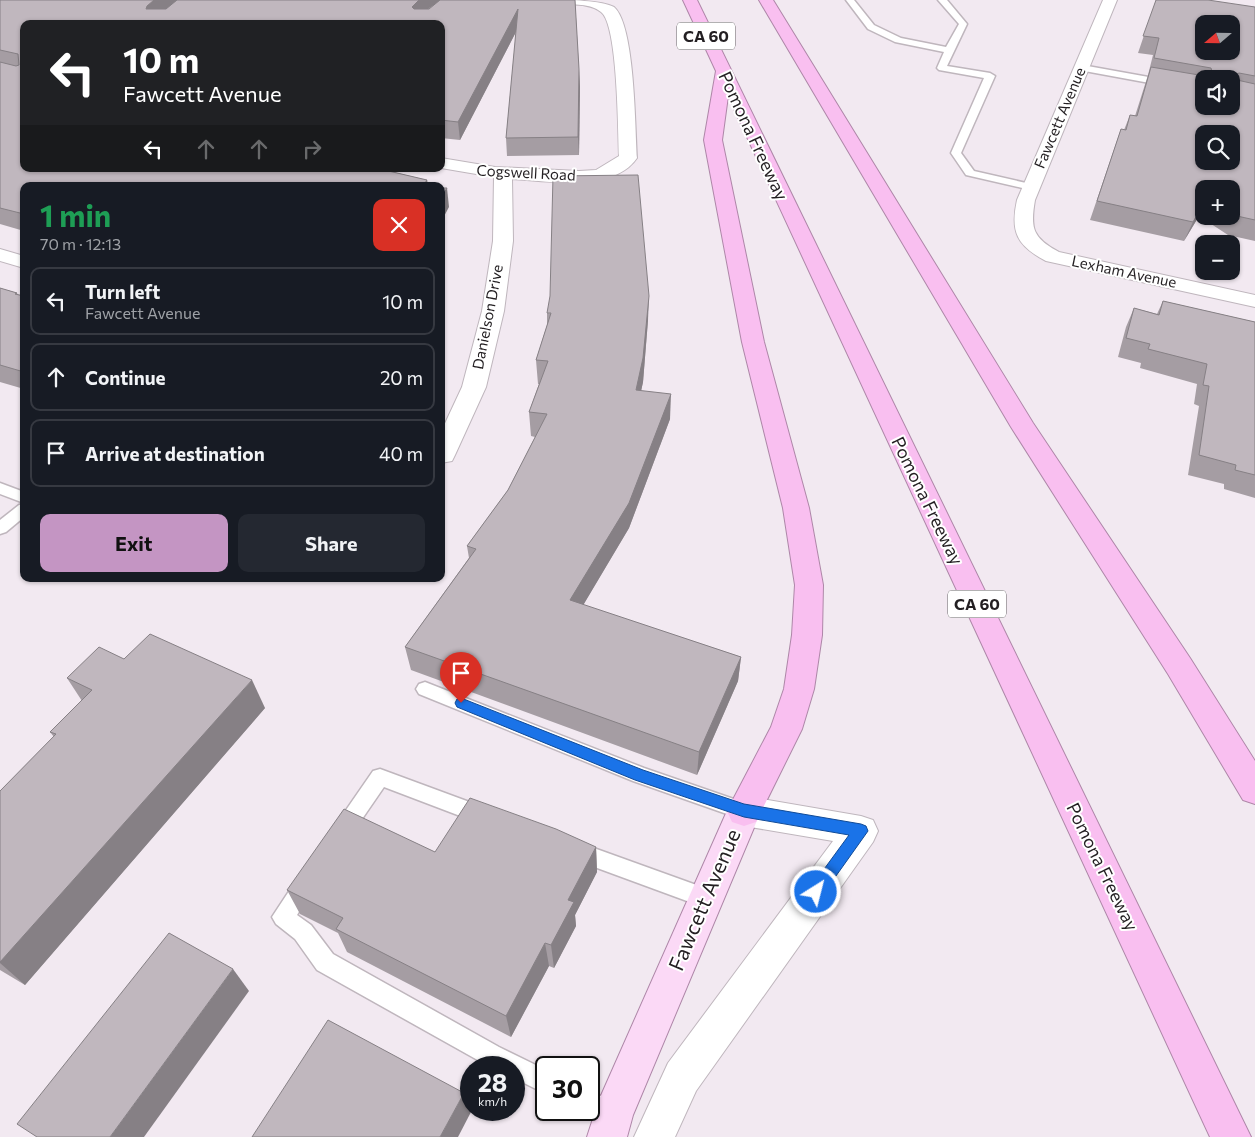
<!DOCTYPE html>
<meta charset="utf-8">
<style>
body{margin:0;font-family:Commissioner,sans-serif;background:#242831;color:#f1f3f6;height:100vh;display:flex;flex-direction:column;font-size:19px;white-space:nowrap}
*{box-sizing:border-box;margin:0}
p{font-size:16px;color:#9ea1a6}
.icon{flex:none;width:28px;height:28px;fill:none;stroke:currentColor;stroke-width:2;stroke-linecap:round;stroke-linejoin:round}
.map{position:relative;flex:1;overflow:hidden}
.side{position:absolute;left:20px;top:182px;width:425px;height:400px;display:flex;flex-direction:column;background:#171b24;border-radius:10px;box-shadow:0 1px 4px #0004}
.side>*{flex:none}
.banner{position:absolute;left:20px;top:20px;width:425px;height:152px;border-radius:10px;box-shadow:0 1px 4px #0004;background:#202124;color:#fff;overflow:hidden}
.needle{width:32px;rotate:250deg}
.tools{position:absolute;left:1195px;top:15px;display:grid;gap:10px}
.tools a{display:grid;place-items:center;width:45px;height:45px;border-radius:10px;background:#171b24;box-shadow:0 1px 4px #0004;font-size:25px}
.speed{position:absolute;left:460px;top:1056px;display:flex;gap:10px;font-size:25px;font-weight:700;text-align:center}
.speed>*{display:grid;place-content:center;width:65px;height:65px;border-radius:50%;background:#171b24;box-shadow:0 1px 4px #0004;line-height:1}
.speed small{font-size:12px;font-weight:400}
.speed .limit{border:2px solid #111;border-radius:8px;background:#fff;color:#111}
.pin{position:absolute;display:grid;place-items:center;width:42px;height:42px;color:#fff;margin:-51px -21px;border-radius:50% 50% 50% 0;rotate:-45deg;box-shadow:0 0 5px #0007}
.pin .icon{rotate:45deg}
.me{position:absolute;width:55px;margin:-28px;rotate:36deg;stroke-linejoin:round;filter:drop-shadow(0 0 4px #0008)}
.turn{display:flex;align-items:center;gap:18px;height:105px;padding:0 20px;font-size:22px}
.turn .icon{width:65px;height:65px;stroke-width:2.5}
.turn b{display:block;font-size:35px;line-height:42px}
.lanes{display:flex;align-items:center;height:48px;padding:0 20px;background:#0003;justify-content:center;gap:25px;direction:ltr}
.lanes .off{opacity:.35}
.round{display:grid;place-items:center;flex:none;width:52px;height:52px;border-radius:10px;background:#242831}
.overview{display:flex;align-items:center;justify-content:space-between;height:85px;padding:0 20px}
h1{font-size:30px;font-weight:700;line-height:38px;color:#1e9e55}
.primary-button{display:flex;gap:10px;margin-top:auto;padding:10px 20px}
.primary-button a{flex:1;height:58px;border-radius:10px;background:#c495c3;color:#111;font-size:20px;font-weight:700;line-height:58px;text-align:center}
.primary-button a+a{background:#242831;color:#f1f3f6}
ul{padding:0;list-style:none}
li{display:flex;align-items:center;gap:15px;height:68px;margin:0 10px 8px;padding:0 10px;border:2px solid #363941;border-radius:10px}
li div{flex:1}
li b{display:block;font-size:19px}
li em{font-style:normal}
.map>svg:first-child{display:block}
</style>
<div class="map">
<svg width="1255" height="1137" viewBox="0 0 1255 1137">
<rect width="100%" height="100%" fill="#f2e9f1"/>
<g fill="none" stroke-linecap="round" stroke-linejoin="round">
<defs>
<g id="lane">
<path d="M846,0h8l20,25 27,13 45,9 13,-23 -21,-24h9l20,24 -20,42 43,7 5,3 -34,77 13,18 61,14 1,2 -1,2 -4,1 -65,-15 -15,-22 33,-75 -45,-8 -2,-2 7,-16 -49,-10 -27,-13z"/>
<path d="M1082,65l122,22v6l-125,-23v-4z"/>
<path d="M0,483l24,9v11l-24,-9z"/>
<path d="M24,504v13l-18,15 -6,2v-14l19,-15z"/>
<path d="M425,682l219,86 107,37 3,6 -3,6 -7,3 -111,-39 -214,-87 -3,-5 3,-5z"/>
<path d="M380,769l111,41 3,6 -3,6 -7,3 -100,-38 -35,51 -7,3 -7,-3 -3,-6 3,-6 38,-55z"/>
<path d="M577,842l136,49 3,7 -3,7 -7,3 -136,-50 -3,-7 3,-7z"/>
<path d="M306,873l7,3 3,7 -19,32 14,10 22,29 166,93 47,23v24l-32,-16v-10h-22l-9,-5 -166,-93 -22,-31 -19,-15 -4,-7 27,-41z"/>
<path d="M589,1090l32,16 4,8 -4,8 -8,4 -32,-16h8z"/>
</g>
<g id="street">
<path d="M553,0c17,0 47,0 61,7 21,18 21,121 23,151 -24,35 -89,23 -125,21l1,62 -9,70 -18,76 -31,68 -3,6 -11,2v-31l21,-45 20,-76 11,-70 1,-64 -53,-9v-10l54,9 84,4 17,-1 23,-14c-1,-24 -1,-132 -18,-144 -11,-9 -28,-7 -41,-8l-5,-1z"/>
<path d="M1103,0h14l-82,200c-5,29 -2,38 24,52l196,43v12l-209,-46c-29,-15 -36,-29 -29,-61z"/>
<path d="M0,249l24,7v12l-24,-7z"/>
<path d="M744,796l117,20 12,4 5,11 -5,11 -177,249 -21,46h-41l34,-74 165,-222 -89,-15 -12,-4 -5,-11 5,-11z"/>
</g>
<path id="primary" d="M744,796l12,4 5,11 -128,304 -6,22h-40l12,-37 128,-289 5,-11z"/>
<g id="highway">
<path d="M683,0h14l554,1137h-41l-482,-1041 -6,44 42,202 45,166 14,77 -1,50 -8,54 -12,40 -46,93 -12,4 -12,-4 -5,-11 44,-84 13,-38 8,-54 3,-50 -12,-77 -41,-166 -38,-202 12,-69z"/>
<path d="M759,0h14l260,423 157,235 65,103v43l-12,-4 -75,-126 -157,-247z"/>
</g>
</defs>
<!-- lane casing -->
<use href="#lane" stroke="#bfb6bd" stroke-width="3"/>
<!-- street casing -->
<use href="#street" stroke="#bfb6bd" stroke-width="2"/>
<!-- primary casing -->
<use href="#primary" stroke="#ae87a8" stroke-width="2"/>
<!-- highway casing -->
<use href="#highway" stroke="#ae87a8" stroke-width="2"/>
<!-- lane -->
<use href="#lane" fill="#fff" fill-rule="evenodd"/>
<!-- street -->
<use href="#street" fill="#fff" fill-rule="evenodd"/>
<!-- primary -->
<use href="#primary" fill="#fbd9f6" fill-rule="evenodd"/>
<!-- highway -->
<use href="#highway" fill="#f9bff0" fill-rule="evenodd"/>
</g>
<!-- wall -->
<g fill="#a59da3" fill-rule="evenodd">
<path d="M0,0h575l5,87 -1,68 -72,1 -1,-18 10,-106 -56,108 -19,-2v-114h-417v145h362l-1,1 42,10 1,6h-404v45l-24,-7z"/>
<path d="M1156,0l99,7v234l-27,-6 -29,-19 -15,25 -94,-21 31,-91 3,1 6,-15 5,1 13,-41 5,-20 -15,-2zM1204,189h27v27h-27z"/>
<path d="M0,288l17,5 1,2 6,1v93l-24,-7z"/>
<path d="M1163,301l92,21v176l-31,-9v-5l-36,-9 11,-69 -5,-2 3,-20 -57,-16 1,-5 -23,-6 8,-30 8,-19 23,6z"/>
<path d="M547,313l101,7 -5,62 -2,9 29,28 -41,109 -46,77 158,52 -3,24 -41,94 -286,-105 -6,-23 64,-89 -2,-12 41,-56 27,-53 -4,-1 -2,-24 10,-28h-1l-2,-24 11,-35z"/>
<path d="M124,659l141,49 -240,277 -25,-15v-179l54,-54 -4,-5 32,-31 -15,-23z"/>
<path d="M596,847l1,25 -22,43 1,11 -22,42 -5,-2 -38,71 -164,-85 -9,-19 -38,-19 -13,-24 148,-38z"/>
</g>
<!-- shaded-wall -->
<g fill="#868085">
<path d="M154,0h25l-27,23 -6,-14 1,-3z"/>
<path d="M419,0h23l-13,8 -15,16 -2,-17z"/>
<path d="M518,9l1,17 -59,114 -2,-18z"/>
<path d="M579,69l1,18 -1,68 -1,-18z"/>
<path d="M427,180l1,6h-5z"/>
<path d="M447,188l2,19 -8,15v-24z"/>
<path d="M1204,203v2l-5,11 -15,25 9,-19z"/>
<path d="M649,296l-1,24 -5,62 -7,32v-24z"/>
<path d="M671,394l-1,25 -41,109 -57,96 -2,-24z"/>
<path d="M741,657l-3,24 -41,94 2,-23z"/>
<path d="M252,680l13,28 -240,277 -25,-22v-1z"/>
<path d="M596,847l1,25 -22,43 1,11 -22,42 -3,-23 17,-45z"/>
<path d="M545,943l4,23 -38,71 -5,-21z"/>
<path d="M233,969l16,22 -105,146h-34z"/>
<path d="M464,1093l7,19 -13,25h-18z"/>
</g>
<!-- building -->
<g fill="#c0b7be" stroke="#868085" fill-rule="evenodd">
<path d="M0,0h154l-7,6 -1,3h20l11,-9h242l-7,7 2,2h15l11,-9h135l4,69 -1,68 -72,1 12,-129 -60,113 -17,-2v-96h-417v145h356l47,11 -4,6h-399v28l-24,-6v-146l16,4 3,-1 -1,-11 -18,-4z"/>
<path d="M1156,0h52l47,7v69l-16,-3 -2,1v6l18,4v136l-18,-4 -6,-3v-24h-27v14l-11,19 -96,-21 24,-72 5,1 4,-15 7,1 14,-49 60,10 2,-2 -2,-7 -57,-10 5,-20 -16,-2zM1204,24h27v27h-27zM1204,79h27v27h-27zM1204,134h27v27h-27z"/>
<path d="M638,175l11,121 -6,62 -7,32 35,4 -42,109 -59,97 171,57 -42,95 -294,-105 71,-98 -9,-3 41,-56 39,-76 -18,-2 19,-51 -12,-1 15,-47h-4l3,-17 3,-120z"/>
<path d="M441,188h6l-6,10z"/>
<path d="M0,288l17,5 -2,1 9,2v76l-24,-7z"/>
<path d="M1163,301l92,21v153l-20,-5 1,-5 -37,-10 10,-69 -6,-1 4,-21 -59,-15 2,-5 -24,-6 8,-30 25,7z"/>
<path d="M150,634l102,46 -252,282v-171l56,-57 -6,-2 42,-42 -25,-12 32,-31 25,12z"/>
<path d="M470,798l86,31 40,18 -28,53 6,2 -23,43 -6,-2 -39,73 -170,-87 7,-11 -56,-28 57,-81 91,43z"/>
<path d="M169,933l64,36 -123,168h-73l-20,-13z"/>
<path d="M328,1020l136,73 -24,44h-188z"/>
</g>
<!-- route -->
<path fill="#1a73e8" stroke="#114b97" d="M461,698l182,72 101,34 117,20 5,2 2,5 -47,66 -5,2 -5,-2 -2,-5 2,-5 38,-52 -105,-18 -109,-37 -178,-73 -2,-4 2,-4z"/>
<g text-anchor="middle" stroke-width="4" stroke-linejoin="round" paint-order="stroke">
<!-- far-street labels -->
<g font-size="15" fill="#231f22" stroke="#fff">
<text transform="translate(1060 118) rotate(-67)" y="5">Fawcett Avenue</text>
<text transform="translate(526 173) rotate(3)" y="5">Cogswell Road</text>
<text transform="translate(1124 272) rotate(12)" y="5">Lexham Avenue</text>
<text transform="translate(488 317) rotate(-79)" y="5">Danielson Drive</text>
</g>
<!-- shield labels -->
<g fill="#fff" stroke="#656264" stroke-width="1">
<rect x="677" y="22.5" width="58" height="27" rx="4"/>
<rect x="948" y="590.5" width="58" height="27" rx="4"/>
</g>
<g font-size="16" font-weight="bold" fill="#231f22">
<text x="706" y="42">CA 60</text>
<text x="977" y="610">CA 60</text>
</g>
<!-- street labels -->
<g font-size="18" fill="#231f22" stroke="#fff">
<text transform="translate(753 136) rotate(65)" y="6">Pomona Freeway</text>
<text transform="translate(927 501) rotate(64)" y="6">Pomona Freeway</text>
<text transform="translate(1102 867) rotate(64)" y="6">Pomona Freeway</text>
</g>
<!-- near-street labels -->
<g font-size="21" fill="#231f22" stroke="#fff">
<text transform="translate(705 900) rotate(-67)" y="7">Fawcett Avenue</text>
</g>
</g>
</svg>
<div class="tools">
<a><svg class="needle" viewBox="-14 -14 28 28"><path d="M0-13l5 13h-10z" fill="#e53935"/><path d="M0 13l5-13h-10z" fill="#9ea1a6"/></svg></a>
<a><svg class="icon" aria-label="sound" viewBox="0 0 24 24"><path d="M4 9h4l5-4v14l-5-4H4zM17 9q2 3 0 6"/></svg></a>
<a><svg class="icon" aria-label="search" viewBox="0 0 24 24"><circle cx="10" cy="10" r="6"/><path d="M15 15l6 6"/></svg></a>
<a>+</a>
<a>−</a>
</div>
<div class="speed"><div>28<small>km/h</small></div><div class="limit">30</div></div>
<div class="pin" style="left:461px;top:703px;background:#d93025"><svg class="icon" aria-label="arrive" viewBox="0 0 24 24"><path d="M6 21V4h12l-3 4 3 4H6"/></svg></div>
<svg class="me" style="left:816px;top:892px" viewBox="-20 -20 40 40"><circle r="17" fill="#1a73e8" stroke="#fff" stroke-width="3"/><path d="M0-11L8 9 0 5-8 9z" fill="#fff"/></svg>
<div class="banner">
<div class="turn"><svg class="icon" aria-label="left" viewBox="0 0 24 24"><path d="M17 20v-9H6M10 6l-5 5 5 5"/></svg><div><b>10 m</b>Fawcett Avenue</div></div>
<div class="lanes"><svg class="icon" aria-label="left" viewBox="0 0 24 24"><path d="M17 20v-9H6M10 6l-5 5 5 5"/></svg><svg class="icon off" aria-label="ahead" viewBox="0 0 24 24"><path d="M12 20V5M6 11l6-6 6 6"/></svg><svg class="icon off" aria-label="ahead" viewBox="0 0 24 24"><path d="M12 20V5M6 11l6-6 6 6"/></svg><svg class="icon off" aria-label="right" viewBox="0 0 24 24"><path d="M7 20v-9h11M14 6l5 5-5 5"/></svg></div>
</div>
<section class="side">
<div class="overview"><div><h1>1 min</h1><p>70 m · 12:13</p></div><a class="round" style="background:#d93025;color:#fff"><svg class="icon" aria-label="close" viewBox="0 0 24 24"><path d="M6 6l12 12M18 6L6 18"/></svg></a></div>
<ul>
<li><svg class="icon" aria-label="left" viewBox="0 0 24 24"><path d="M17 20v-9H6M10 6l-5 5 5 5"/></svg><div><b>Turn left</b><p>Fawcett Avenue</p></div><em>10 m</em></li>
<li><svg class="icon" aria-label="ahead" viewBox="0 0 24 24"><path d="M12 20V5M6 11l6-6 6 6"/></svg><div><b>Continue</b></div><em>20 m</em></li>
<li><svg class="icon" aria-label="arrive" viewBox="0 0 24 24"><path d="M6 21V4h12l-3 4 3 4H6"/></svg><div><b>Arrive at destination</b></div><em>40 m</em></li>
</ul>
<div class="primary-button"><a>Exit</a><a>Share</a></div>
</section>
</div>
